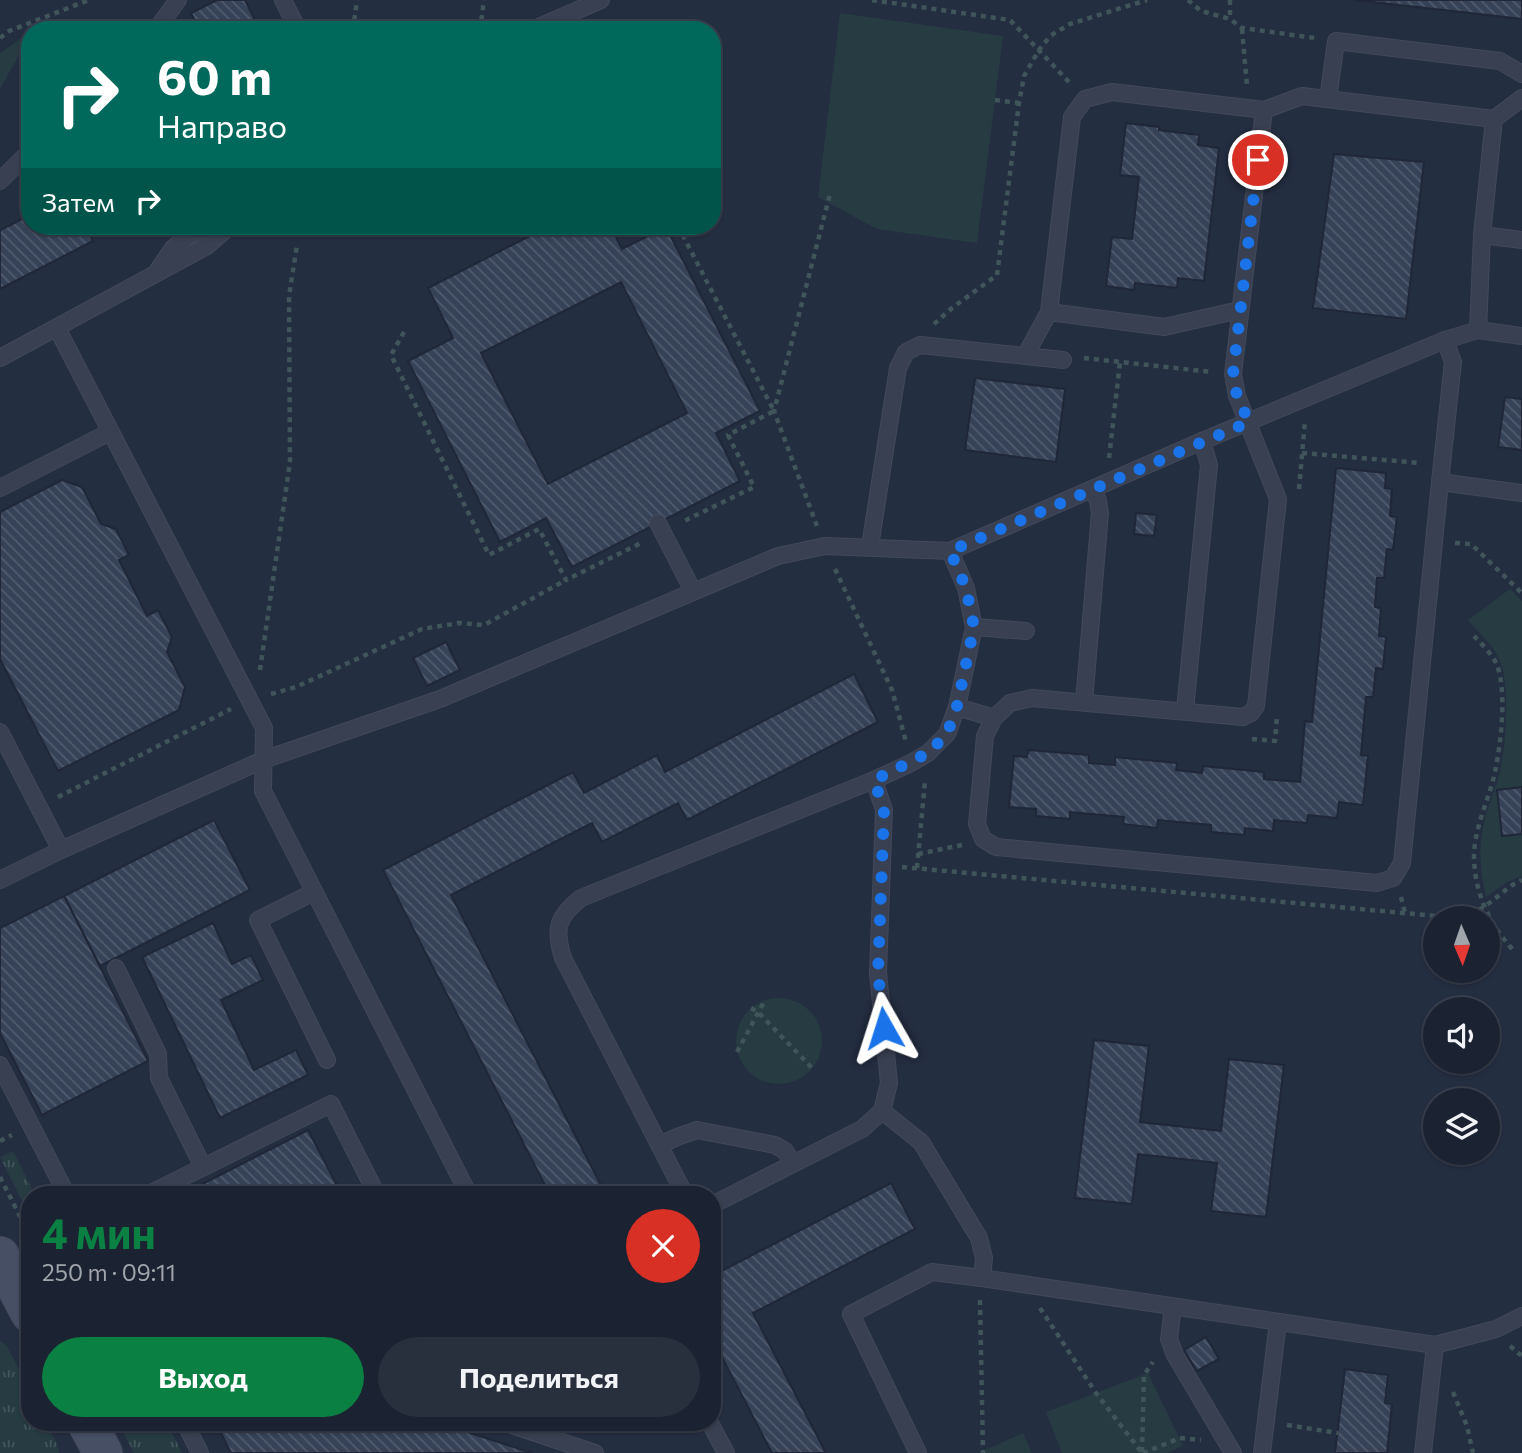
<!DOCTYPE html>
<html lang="ru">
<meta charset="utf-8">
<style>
body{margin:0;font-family:Commissioner,sans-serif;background:#282f3d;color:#f1f3f6;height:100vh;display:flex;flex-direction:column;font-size:26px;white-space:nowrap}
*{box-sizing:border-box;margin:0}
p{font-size:23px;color:#a0a4ab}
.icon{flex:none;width:38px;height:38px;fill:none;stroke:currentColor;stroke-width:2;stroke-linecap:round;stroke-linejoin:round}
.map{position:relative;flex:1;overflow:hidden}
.side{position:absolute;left:21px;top:1186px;width:700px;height:245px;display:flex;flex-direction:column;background:#1b2231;border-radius:28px;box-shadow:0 2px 5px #0004,0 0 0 2px #393f4d}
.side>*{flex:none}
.hud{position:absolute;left:21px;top:21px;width:700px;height:214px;border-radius:28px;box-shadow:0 2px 5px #0004,0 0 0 2px #393f4d;background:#00695c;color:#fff;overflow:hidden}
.needle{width:46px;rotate:178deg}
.fabs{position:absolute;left:1423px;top:906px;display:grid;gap:14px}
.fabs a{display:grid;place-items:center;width:77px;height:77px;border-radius:50%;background:#1b2231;box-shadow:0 2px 5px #0004,0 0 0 2px #393f4d;font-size:35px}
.pin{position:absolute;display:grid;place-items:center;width:60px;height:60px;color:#fff;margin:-30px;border:4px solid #fff;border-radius:50%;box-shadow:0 2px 7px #0007}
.me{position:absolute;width:77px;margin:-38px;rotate:354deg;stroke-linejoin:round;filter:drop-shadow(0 0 5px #0008)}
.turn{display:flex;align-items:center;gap:24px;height:147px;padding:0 21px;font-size:32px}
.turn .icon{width:91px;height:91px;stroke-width:2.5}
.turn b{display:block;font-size:49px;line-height:60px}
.then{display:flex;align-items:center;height:66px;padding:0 21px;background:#0003;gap:14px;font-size:26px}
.round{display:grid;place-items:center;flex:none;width:74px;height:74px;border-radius:37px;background:#282f3d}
.summary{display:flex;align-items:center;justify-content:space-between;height:119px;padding:0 21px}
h1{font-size:42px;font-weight:700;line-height:52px;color:#0b8043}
.button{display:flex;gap:14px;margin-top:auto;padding:14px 21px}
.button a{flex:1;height:80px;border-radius:42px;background:#0b8043;color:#fff;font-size:28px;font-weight:700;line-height:80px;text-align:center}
.button a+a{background:#282f3d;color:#f1f3f6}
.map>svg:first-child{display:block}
</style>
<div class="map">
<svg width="1522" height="1453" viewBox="0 0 1522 1453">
<defs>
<pattern id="grass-tufts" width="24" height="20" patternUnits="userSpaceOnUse" patternTransform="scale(1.75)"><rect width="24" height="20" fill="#263c42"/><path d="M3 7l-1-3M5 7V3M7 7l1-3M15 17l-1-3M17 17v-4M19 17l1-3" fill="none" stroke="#43565c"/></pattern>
<pattern id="building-back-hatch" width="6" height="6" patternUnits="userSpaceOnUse" patternTransform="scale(1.75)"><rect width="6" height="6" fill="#364257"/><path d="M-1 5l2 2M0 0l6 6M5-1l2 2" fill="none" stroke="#515b6e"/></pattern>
</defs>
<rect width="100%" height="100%" fill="#242e41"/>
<!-- grass -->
<g fill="url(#grass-tufts)">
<path d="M13,1151l22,44h-5v22l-30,-60z"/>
<path d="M0,1341l6,4 24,45v33h16l11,21 2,9h-59z"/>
<path d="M119,1423h48l15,30h-48z"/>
</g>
<!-- park -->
<g fill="#263c42">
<path d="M840,13l163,23 -26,207 -100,-14 -59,-32z"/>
<path d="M30,32v3l-30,54v-36z"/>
<path d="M1510,589l12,12v275l-15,6 -21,15c-5,-22 -8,-46 -3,-69 3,-18 11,-35 16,-52 7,-27 11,-86 2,-113 -6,-16 -22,-30 -33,-43z"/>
<circle cx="779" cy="1041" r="43"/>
<path d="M1148,1373l35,73 -16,7h-105l-16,-41z"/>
<path d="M1023,1433l9,20h-54l5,-2z"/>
</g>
<!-- building -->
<g fill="url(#building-back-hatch)" stroke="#1f2738" stroke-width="2" fill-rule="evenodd">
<path d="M217,0h28l15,30h-61l-8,-17z"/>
<path d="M1354,0h168v19l-34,-4z"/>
<path d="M1126,123l33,4v3l40,5 -1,10 21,3 -15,133 -26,-3 -1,10 -42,-5 -1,7 -28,-4 6,-49 20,2 7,-62 -19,-2z"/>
<path d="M1334,154l90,8 -18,157 -93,-11z"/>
<path d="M30,215v11h55l8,15 -93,48v-59z"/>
<path d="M549,226h61l12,23 44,-22 94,184 -44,22 24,48 -168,86 -26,-49 -46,24 -92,-181 45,-23 -25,-50zM621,282l66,131 -139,71 -67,-131z"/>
<path d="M975,378l90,11 -9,73 -91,-12z"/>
<path d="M1505,397l17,2v51l-24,-3z"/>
<path d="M1336,468l50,5 -1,15 7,1 -2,27 7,1 -4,33 -6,-1 -3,29h-7l-2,29 6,1 -2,28 7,1 -3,32 -7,-1 -3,29h-7l-5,58 7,1 -5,49 -24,-3 -2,16 -29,-3 -1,8 -33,-3 -1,11 -28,-3 -1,7 -33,-3v-7l-53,-5 -1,8 -34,-4 1,-7 -54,-5v7l-34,-3v-7l-27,-2 5,-51 13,1 1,-7 61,5v8l26,2v-8l62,6 -1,7 26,3 1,-7 61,6v7l36,3 5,-61 7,1z"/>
<path d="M62,480l20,7 19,37 15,5 13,26 -10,5 28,56 11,-6 14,27 -5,15 18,35 -6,23 -121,61 -58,-112v-147z"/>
<path d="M1136,513l21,2 -3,21 -20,-2z"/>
<path d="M446,642l14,28 -33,16 -14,-28z"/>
<path d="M854,674l24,48 -191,98 -9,-17 -76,39 -10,-19 -141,72 155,300h-56l-167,-325 190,-98 11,21 73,-38 8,17z"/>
<path d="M1522,787v47l-20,2 -5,-46z"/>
<path d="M214,820l36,70 -150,76 -36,-70z"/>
<path d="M64,896l84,165 -106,54 -42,-82v-105z"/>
<path d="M213,923l19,41 19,-9 12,25 -42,20 33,70 42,-20 12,25 -88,43 -78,-161z"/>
<path d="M1094,1040l55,6 -9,76 81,9 8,-72 55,6 -18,152 -55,-6 6,-48 -79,-9 -6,50 -57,-6z"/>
<path d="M308,1130l34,65h-161z"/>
<path d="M891,1183l24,46 -162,84 73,140h-54l-60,-115v-62z"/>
<path d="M1206,1337l13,22 -22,12 -13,-21z"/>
<path d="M1345,1369l43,6 -3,28 7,1 -5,49h-52z"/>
<path d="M216,1423h243l5,8 68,22h-301z"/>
</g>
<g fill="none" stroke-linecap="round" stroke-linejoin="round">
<defs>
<g id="lane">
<path d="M283,0l15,30"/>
<path d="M156,30l22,-30"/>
<path d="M532,30l69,-30"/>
<path d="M1328,99l8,-58 164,20 22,13"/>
<path d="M1264,110l-31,264 4,22 41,103 -22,207 -5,7 -8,4 -211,-19 -22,5 -16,15 -9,18 -8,88 6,15 13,8 381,36 16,-5 9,-15 38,-381"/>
<path d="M0,181l30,-30"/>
<path d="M1482,235l40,5"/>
<path d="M156,273l17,-25 29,-22"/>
<path d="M1049,312l23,-195 13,-18 27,-7 152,18 38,-14 192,23"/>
<path d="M57,328l207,400 -1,63 206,404"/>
<path d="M1478,330l4,-95 12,-116 28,-21"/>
<path d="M1445,340l8,22 -13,120 82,11"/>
<path d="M1025,356l24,-44 115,15 76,-17"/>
<path d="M0,358l207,-112 23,-20"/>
<path d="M0,488l110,-56"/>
<path d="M658,523l35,68"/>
<path d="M870,546l28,-178 8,-16 14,-7 143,15"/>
<path d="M950,551l16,37 8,39 -17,80 -10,27 -19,19 -17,10 -37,17 10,30 -6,163 11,110 -7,28 39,31 58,96 5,20 -2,20 453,67 61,-16 26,-13"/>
<path d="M974,627l52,4"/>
<path d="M1084,702l16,-189 -2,-12 -5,-12"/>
<path d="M957,707l37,11"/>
<path d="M1185,710l24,-245 -7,-24"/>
<path d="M0,732l61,118"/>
<path d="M0,880l61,-30 202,-90 177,-61 338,-143 47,-10 125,5 252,-110 243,-101 33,-10 44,6"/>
<path d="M314,892l-56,28 69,140"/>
<path d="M116,968l42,86 1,24 44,89"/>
<path d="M0,1065l67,130"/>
<path d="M660,1145l17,-8 20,-7 78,15 10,6 8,12"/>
<path d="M147,1195l184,-91 46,91"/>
<path d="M685,1195l-122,-237c-9,-29 -6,-41 18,-60l293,-118"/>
<path d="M712,1205l150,-76 20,-18"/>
<path d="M6,1267l24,-12"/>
<path d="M1173,1307l-4,32 6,16 58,98"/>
<path d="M185,1423l15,30"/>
<path d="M506,1423l89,30"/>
<path d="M710,1423l16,30"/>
<path d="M918,1453l-67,-139 81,-42 50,6"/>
<path d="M1262,1453l16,-131"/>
<path d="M1423,1453l12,-108"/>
</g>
<g id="secondary">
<path d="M0,1256l30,57"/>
<path d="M87,1423l16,30"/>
</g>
</defs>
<!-- lane casing -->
<use href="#lane" stroke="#42495a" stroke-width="18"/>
<!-- secondary casing -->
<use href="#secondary" stroke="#42495a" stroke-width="40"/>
<!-- path -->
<g stroke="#40555a" stroke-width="4.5" stroke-dasharray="5 5" stroke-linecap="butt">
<path d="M872,0l138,20 60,63"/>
<path d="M1188,0l13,11 29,8 12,9 73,10"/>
<path d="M1230,0v19"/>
<path d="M1242,29l5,57"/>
<path d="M353,30l4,-30"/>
<path d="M480,30l4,-30"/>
<path d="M0,38l9,-7 80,-31"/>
<path d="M995,100l24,3"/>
<path d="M678,226l96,185 -46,24 26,52 -72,35"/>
<path d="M934,324l18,-16 45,-33 22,-172 5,-27 15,-26 11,-14 20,-12 77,-24"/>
<path d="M404,332l-13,23 98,200 50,-26 27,51 77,-38"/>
<path d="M1084,358l128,14"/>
<path d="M1302,453l118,10"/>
<path d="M1109,458l11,-96"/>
<path d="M1299,489l6,-68"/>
<path d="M817,526l-43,-115 56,-217"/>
<path d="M1455,543l16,1 51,49"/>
<path d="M835,569l57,121 14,52"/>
<path d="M1474,636c8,8 18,18 23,29 10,26 4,79 -2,107 -6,28 -20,53 -21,83 0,37 15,69 40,96"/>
<path d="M260,670l30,-208 -1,-166 8,-51"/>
<path d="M271,694l25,-7 126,-58 37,-6 25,2 82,-45"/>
<path d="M1252,739l23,2 2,-24"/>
<path d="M58,797l173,-88"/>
<path d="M918,854l44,-9"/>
<path d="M902,867l545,50c13,-2 27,-3 38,-11 13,-8 22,-20 37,-26"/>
<path d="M917,868l8,-87"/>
<path d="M1401,897l4,16"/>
<path d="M751,1008l7,4 55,57"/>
<path d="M737,1052l28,-52"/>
<path d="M0,1141l12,-6"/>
<path d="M0,1177l28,55"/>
<path d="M980,1300l3,153"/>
<path d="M1040,1308l56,85 46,60"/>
<path d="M1510,1346l12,10"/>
<path d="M1453,1392l14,34 6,27"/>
<path d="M1287,1425l51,8"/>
<path d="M1142,1452l2,-77 9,-13"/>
<path d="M1143,1453l37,-15 21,2"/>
</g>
<!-- lane -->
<use href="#lane" stroke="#394051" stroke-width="16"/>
<!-- secondary -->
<use href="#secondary" stroke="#464f64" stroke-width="38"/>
</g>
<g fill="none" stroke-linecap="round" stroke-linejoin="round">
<!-- route -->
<path stroke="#1a73e8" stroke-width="12" stroke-dasharray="0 21.6" d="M884,1028l-6,-55 6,-163 -10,-30 54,-27 19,-19 10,-28 17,-79 -8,-39 -16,-37 299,-129 -12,-26 -4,-22 25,-214"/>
</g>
</svg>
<div class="fabs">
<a><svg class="needle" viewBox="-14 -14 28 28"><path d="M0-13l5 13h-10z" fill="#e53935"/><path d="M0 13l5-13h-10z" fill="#a0a4ab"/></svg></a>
<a><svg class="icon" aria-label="sound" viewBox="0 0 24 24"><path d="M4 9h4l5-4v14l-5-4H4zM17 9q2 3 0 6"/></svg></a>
<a><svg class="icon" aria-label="layers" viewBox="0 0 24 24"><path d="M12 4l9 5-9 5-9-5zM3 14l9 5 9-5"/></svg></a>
</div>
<div class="pin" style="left:1258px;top:160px;background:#d93025"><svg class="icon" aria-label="arrive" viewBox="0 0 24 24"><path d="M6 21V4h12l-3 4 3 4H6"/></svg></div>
<svg class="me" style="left:884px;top:1028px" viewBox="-20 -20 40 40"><path d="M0-17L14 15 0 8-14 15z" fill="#1a73e8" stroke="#fff" stroke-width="4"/></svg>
<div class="hud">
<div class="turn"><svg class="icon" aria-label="right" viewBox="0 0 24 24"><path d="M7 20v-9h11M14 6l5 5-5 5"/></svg><div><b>60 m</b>Направо</div></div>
<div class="then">Затем<svg class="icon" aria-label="right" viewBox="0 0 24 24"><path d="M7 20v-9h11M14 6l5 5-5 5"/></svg></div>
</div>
<section class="side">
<div class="summary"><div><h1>4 мин</h1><p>250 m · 09:11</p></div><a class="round" style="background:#d93025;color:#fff"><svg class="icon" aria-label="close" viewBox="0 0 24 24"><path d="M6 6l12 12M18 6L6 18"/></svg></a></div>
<div class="button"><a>Выход</a><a>Поделиться</a></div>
</section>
</div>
